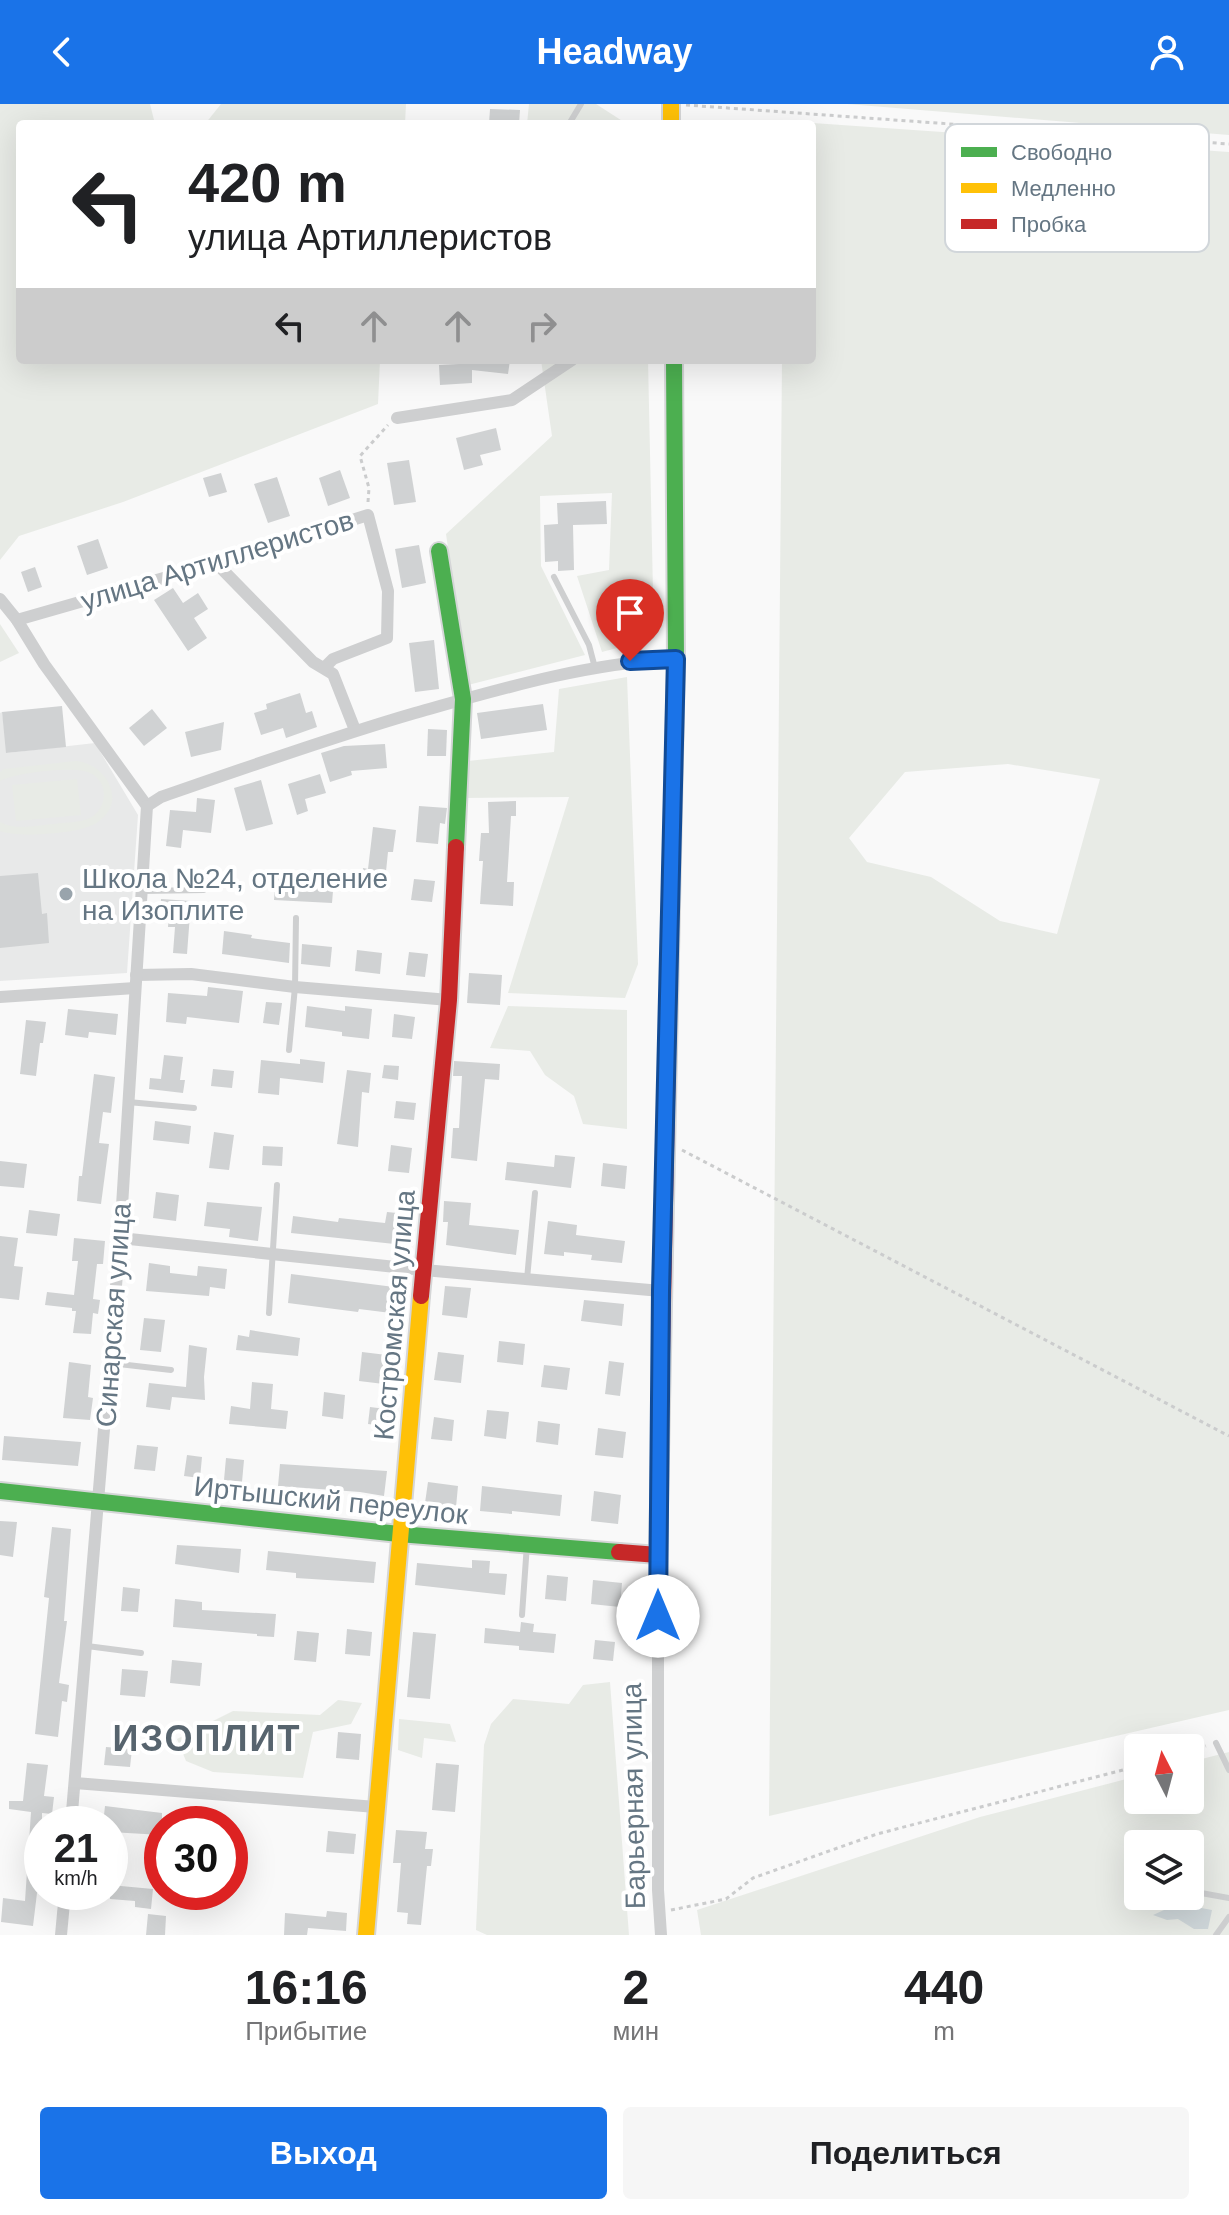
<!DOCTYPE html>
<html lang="ru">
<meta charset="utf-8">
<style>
body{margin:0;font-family:Helvetica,sans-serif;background:#f6f6f6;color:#202124;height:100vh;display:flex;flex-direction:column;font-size:30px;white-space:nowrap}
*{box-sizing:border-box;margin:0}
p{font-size:26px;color:#757577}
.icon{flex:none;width:44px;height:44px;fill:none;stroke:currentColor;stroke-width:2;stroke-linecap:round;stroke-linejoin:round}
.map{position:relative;height:1831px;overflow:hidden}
.sheet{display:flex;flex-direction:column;background:#fff;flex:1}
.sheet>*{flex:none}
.guide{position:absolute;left:16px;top:16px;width:800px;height:244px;border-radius:8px;box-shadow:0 8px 32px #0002;background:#fff;color:#202124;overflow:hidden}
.needle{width:52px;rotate:354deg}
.fabs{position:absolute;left:1124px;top:1630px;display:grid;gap:16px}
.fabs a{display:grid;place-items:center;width:80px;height:80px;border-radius:8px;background:#fff;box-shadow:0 8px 32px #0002;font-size:40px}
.speed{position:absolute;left:24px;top:1702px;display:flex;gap:16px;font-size:40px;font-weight:700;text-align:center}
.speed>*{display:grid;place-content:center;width:104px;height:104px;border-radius:50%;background:#fff;box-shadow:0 8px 32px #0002;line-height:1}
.speed small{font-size:20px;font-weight:400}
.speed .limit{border:12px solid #d22;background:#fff;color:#111}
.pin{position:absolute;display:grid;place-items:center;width:68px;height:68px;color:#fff;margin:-82px -34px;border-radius:50% 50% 50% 0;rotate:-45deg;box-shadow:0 0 8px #0007}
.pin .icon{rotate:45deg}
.me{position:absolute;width:88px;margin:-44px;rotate:0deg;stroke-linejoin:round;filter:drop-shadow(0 0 6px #0008)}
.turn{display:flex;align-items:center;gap:28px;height:168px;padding:0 40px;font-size:36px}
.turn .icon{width:104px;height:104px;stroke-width:2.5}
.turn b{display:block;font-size:56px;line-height:68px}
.lanes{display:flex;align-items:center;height:76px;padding:0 40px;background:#0003;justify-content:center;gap:40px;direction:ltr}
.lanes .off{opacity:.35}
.eta{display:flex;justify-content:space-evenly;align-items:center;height:136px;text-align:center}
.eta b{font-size:48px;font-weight:600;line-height:56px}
.button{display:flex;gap:16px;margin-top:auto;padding:16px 40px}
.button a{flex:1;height:92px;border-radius:8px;background:#1a73e8;color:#fff;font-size:32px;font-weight:600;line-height:92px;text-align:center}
.button a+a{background:#f6f6f6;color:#202124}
header{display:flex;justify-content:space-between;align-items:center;height:104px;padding:0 40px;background:#1a73e8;color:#fff;font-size:36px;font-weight:600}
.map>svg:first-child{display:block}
</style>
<header><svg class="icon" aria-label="back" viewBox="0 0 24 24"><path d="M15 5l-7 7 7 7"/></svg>Headway<svg class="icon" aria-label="person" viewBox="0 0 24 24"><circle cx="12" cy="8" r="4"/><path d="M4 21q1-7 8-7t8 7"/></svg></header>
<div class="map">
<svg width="1229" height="1831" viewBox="0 0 1229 1831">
<rect width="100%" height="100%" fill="#f9f9f9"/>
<!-- built -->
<path fill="#e8e9e9" d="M2,608l5,41 88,-10 43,72 -11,158 -127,8v-268z"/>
<!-- green -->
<g fill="#e8ebe6" fill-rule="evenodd">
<path d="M0,0h150l5,20h-135v236h360l-2,44 -255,98 -104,34 -19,24z"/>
<path d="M221,0h185l-1,20h-200z"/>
<path d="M529,0h67l31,20h-100z"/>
<path d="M847,0h382v31z"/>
<path d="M784,17l445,31v1558l-460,106 13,-1456h30v-236h-28zM1008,660l92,15 -43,155 -57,-13 -69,-44 -64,-15 -18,-24 56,-66z"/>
<path d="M541,256h107l6,278 -52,14 -25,-76 32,-6 3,-77 -72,3 1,70 44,89 -117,30 -22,-151 106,-98z"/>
<path d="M0,520l19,29 -19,9z"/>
<path d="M627,573l11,287 -13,34 -117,-5 61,-196 -104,1 3,-37 86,-9 5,-63z"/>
<path d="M75,657c31,2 53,40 23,61 -15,12 -81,16 -98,9v-9c16,9 37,3 54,2 12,-2 26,-1 36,-6 18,-10 19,-36 0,-45 -13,-8 -77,0 -90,8v-9l4,-3z"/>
<path d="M77,675l4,36 -65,6 -4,-36z"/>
<path d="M508,902l119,4v119l-44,-5 -9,-28 -29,-21 -15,-24 -40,-3z"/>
<path d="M610,1578l19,253h-142l-11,-5 8,-185 7,-21 22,-25 56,5 14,-19z"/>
<path d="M338,1596l24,3 -11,21 -38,8 -10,46 -90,-6 -27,-11 -9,-22 56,-28 87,4z"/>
<path d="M399,1615l51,5 6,18 -32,-4 -2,20 -24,-8z"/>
<path d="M1229,1648v183h-528l-4,-25 283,-93 158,-41v24h52v-38zM1138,1740h52v52h-52z"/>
</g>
<!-- water -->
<path fill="#ced6d9" d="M1196,1803l16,3 -4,19h-14l-16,-10 -11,1 -14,-5 11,-5z"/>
<!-- building -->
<g fill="#d0d2d3">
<path d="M490,5l30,1 -1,14h-30z"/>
<path d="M459,256h51l-2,14 -36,-4v13l-32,2 -1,-20 20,-1z"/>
<path d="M496,324l5,22 -21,5 3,10 -19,5 -8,-32z"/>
<path d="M409,356l7,42 -22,3 -7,-42z"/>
<path d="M340,366l10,28 -22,8 -9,-28z"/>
<path d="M221,369l6,19 -18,5 -6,-19z"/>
<path d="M277,373l13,39 -22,7 -14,-39z"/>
<path d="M606,397l1,23 -34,1 1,45 -16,1v-10l-13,1 -1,-37 14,-1 -1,-21z"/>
<path d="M98,435l10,29 -21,7 -10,-29z"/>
<path d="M419,441l7,38 -24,5 -7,-39z"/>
<path d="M35,463l7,20 -14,5 -7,-20z"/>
<path d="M173,484l10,15 15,-10 10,16 -14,9 13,20 -19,13 -34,-51z"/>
<path d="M434,536l5,49 -24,3 -6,-49z"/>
<path d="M300,589l6,20 6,-2 5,16 -31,11 -3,-10 -22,7 -7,-22 13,-4 -1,-5z"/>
<path d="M543,600l4,26 -66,9 -4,-26z"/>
<path d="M62,602l4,41 -60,6 -4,-41z"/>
<path d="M152,605l15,19 -23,18 -15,-18z"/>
<path d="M224,618l-3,28 -30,7 -6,-25z"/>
<path d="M428,625l19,1 -1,26h-19z"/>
<path d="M385,640l2,24 -36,3 1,4 -22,7 -9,-29 23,-7z"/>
<path d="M320,670l6,19 -21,6 3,12 -11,4 -9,-31z"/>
<path d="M261,676l12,44 -27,7 -12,-43z"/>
<path d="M197,694l18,2 -4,33 -28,-3 -2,18 -15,-2 4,-36 26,2z"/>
<path d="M516,697v15h-5l-4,66h7l-1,24 -33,-2 3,-43h-4l2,-28h8l-1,-31z"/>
<path d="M419,702l28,2 -2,16 -5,-1 -2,21 -22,-2z"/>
<path d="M373,723l23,3 -3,22h-5l-4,39 -23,-3 2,-20 5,1z"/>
<path d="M38,769l4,41 5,-1 2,30 -49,5v-72z"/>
<path d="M276,772l58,3 -2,24 -58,-3z"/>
<path d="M414,775l21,2 -3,21 -21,-2z"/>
<path d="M161,795l30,2 -4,53 -14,-1 2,-26h-7l1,-14 -9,-1z"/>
<path d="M224,827l28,4 -1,3 39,5 -1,20 -67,-9z"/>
<path d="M302,840l30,3 -2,20 -29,-3z"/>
<path d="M357,846l25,3 -2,21 -25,-3z"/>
<path d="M409,848l19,2 -3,23 -19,-2z"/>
<path d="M469,869l33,2 -2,30 -33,-2z"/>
<path d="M208,883l35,4 -4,32 -52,-6 -1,7 -20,-2 2,-29 39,3z"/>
<path d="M266,898l16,1 -3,22 -16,-2z"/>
<path d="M307,902l38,5v-5l27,3 -3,30 -27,-3v-4l-37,-5z"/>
<path d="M68,905l50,5 -2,21 -27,-3 -1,6 -23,-3z"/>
<path d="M394,910l21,3 -3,22 -20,-2z"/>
<path d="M26,916l20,2 -3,21h-3l-4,33 -16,-2z"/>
<path d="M164,951l19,2 -3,23h5l-2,13 -34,-4 1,-11 11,1z"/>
<path d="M300,955l25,3 -2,21 -43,-5 -1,17 -21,-2 3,-33 39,4z"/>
<path d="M454,957l46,3 -1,16 -14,-1 -8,82 -26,-3 2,-30h6l3,-52h-9z"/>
<path d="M384,961l15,1 -1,14 -16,-2z"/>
<path d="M213,965l21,2 -2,17 -21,-2z"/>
<path d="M347,966l24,3 -2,20 -7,-1 -4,55 -21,-3z"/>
<path d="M94,970l21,3 -4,36 -8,-1 -4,31 10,1 -8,60 -24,-3 2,-25h3z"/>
<path d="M396,997l20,2 -2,17 -20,-2z"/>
<path d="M155,1017l36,5 -2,18 -36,-4z"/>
<path d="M214,1028l20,3 -5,35 -20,-2z"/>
<path d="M391,1041l21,3 -3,25 -21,-2z"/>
<path d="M263,1042l20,1 -1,19 -20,-1z"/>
<path d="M555,1051l20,2 -4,31 -66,-8 2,-18 47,5z"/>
<path d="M0,1057l27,3 -3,24 -24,-2z"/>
<path d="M603,1059l24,3 -2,23 -24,-3z"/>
<path d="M156,1088l23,3 -3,26 -23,-3z"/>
<path d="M444,1097l27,2 -2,22 50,5 -3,25 -70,-10 2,-23h-5z"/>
<path d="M207,1098l55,5 -4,34 -29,-4 1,-8 -26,-3z"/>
<path d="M29,1106l31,4 -3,22 -31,-3z"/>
<path d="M387,1108l20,2 -3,31 -113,-12 2,-17 45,6 1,-4 46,5z"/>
<path d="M548,1117l29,4 -1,10 49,6 -3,22 -31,-3 1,-5 -28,-3v4l-20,-2z"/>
<path d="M0,1132l18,2 -4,28 9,1 -4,33 -19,-2z"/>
<path d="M74,1134l31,3 -2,23h-6l-4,35 7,1 -2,14 -5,-1 -2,21 -18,-1 3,-22h-4v-3l-27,-3 2,-13 27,3 4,-34h-6z"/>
<path d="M149,1159l21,3v7l27,3 1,-10 29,3 -2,20 -15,-2 -1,9 -63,-5z"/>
<path d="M291,1170l111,14 -3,26 -40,-5 -1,3 -70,-9z"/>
<path d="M445,1182l26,2 -4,30 -25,-3z"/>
<path d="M584,1196l40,4 -2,22 -41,-5z"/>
<path d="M144,1214l21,2 -4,32 -21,-2z"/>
<path d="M250,1226l50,8 -2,18 -62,-6 2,-15 11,2z"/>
<path d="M499,1237l26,3 -2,21 -26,-3z"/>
<path d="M189,1241l18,3 -3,29 1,23 -33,-3 -2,13 -24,-3 3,-24 37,4z"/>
<path d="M362,1248l33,4 -3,29 -33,-4z"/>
<path d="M438,1248l26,3 -3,28 -27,-3z"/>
<path d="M609,1257l15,2 -4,33 -15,-2z"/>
<path d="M69,1258l22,3 -3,32 5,1 -3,22 -27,-2z"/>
<path d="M544,1261l26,3 -3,22 -26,-3z"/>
<path d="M252,1278l21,2 -2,25 17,2 -2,18 -57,-5 2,-18 19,3z"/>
<path d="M324,1288l21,3 -2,24 -21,-3z"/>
<path d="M370,1303l24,3 -2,17 -24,-3z"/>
<path d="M487,1306l22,2 -3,27 -22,-3z"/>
<path d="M434,1313l20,3 -2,21 -21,-2z"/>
<path d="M538,1317l22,3 -2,21 -22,-3z"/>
<path d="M598,1324l28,4 -3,26 -28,-3z"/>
<path d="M4,1332l77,6 -3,24 -76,-6z"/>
<path d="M137,1341l21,2 -3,24 -21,-2z"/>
<path d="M187,1351l15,2 -2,21 -16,-2z"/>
<path d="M226,1354l18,2 -2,22 -18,-2z"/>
<path d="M280,1360l107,7 -3,25 -24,-4 -82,-6z"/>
<path d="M428,1378l30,4 -2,21 -31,-4z"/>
<path d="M482,1382l80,9 -2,21 -48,-5v3l-32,-3z"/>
<path d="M594,1387l27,4 -3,29 -27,-3z"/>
<path d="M0,1417l17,1 -4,35 -13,-2z"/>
<path d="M52,1423l19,2 -7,92h3l-8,62 10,2 -2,17 -5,-1 -4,36 -23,-3 14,-136 -5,-1z"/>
<path d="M177,1441l64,4 -2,24 -64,-9z"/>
<path d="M268,1447l108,11 -2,21 -78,-5v-5l-30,-3z"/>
<path d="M472,1456l18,1 -1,12 18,1 -2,21 -90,-10 2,-22 55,5z"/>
<path d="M547,1471l21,2 -2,24 -21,-2z"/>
<path d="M593,1476l29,3 -2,24 -29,-3z"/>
<path d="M123,1483l17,2 -2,23 -17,-1z"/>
<path d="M175,1495l27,3v8l74,4 -2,23 -17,-1v-2l-84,-7z"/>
<path d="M521,1518l13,2 -1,8 23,2 -2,19 -35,-3v-4l-35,-3 1,-15 35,4z"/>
<path d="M347,1525l25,3 -2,24 -25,-2z"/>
<path d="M297,1527l22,2 -3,29 -22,-2z"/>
<path d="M413,1528l23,2 -6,65 -23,-2z"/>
<path d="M595,1536l20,2 -2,19 -20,-2z"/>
<path d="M172,1556l30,3 -2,23 -30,-3z"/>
<path d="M122,1565l26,2 -3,26 -25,-2z"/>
<path d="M338,1628l23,2 -2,26 -23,-2z"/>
<path d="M106,1643l26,2 -2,18 -26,-2z"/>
<path d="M27,1659l21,2 -4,31 10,1 -2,17 -10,-1v80h-5l-4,33 -32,-4 2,-24 22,3 6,-89 -22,-3v-8h14z"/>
<path d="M436,1659l23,2 -4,47 -23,-2z"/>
<path d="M105,1702l57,7v22l-52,-3v-8h-7z"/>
<path d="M396,1726l31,2 -2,17h8l-2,17h-4l-6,59 -14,-1 1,-11 -11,-1 4,-49h-8z"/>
<path d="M328,1727l28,3 -2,20 -28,-2z"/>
<path d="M110,1781l43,4 -2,20 -16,-2v-6l-25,-2z"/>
<path d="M327,1807l20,2 -1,18 -38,-3 -1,7h-23l1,-22 41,4z"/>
<path d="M148,1810l18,2 -1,19h-19z"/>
</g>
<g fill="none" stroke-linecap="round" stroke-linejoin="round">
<defs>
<g id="fast">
<path d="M439,447l24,148 -7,148"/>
<path d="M668,948l8,-393 -2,-299"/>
<path d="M0,1387l399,43 220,18"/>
</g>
<g id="slow">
<path d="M671,0v20"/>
<path d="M366,1831l55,-639"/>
</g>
<g id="jam">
<path d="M421,1192l28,-296 7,-153"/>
<path d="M619,1448l39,3 10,-503"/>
</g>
</defs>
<!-- fast casing -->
<use href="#fast" stroke="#d5d6d7" stroke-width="20"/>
<!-- slow casing -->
<use href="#slow" stroke="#d5d6d7" stroke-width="20"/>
<!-- jam casing -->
<use href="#jam" stroke="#d5d6d7" stroke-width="20"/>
<!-- path -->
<g stroke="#cbcccd" stroke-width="3" stroke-dasharray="4 4" stroke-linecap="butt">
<path d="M686,1l543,39"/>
<path d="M368,398l1,-14 -9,-32 28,-31"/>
<path d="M682,1046l547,286"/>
<path d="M1190,1646l16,-4"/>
<path d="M671,1806l55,-11 27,-21 124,-44 261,-68"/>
</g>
<!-- lane -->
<g stroke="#cecfd0" stroke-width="6">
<path d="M569,20l12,-20"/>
<path d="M554,473l35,68 6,23"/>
<path d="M142,787l62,-1 5,-17"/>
<path d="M289,946l6,-63 1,-69"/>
<path d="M128,998l66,6"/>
<path d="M527,1175l8,-86"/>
<path d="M269,1209l8,-128"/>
<path d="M110,1259l61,7"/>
<path d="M522,1511l5,-71"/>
<path d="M87,1542l54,7"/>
<path d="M1216,1639l13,27"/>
<path d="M1190,1787l39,7"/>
<path d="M1142,1793l6,-1"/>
<path d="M1216,1831l13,-18"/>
</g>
<!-- street -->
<g stroke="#cecfd0" stroke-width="12">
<path d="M397,314l115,-18 60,-40"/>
<path d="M216,459l97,99 20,12 22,56"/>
<path d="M0,495l17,21 27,44 103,142"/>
<path d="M17,516l199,-57 152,-48 20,76 -1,47 -54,21 -9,9"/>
<path d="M147,702l14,-9c84,-29 168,-59 254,-84 85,-24 172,-50 261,-54"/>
<path d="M136,871l55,-1 104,13 154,13"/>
<path d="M0,893l135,-9"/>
<path d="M120,1134l304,32 237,21"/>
<path d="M658,1451v335l3,45"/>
<path d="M75,1679l301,24"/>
<path d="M71,1720l49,-586 27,-432"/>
<path d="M61,1831l4,-43"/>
</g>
<!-- fast -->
<use href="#fast" stroke="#4caf50" stroke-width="16"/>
<!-- slow -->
<use href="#slow" stroke="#ffc107" stroke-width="16"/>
<!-- jam -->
<use href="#jam" stroke="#c62828" stroke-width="16"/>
</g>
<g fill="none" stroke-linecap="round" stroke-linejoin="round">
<defs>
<path id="route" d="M630,557l46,-2 -15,632 -3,325"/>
</defs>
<!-- route casing -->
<use href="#route" stroke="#114b97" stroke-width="20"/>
<!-- route -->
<use href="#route" stroke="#1a73e8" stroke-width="14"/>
</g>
<!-- markers -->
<circle fill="#99a4ac" stroke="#fff" stroke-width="3" cx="66" cy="790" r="8"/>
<g text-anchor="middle" stroke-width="8" stroke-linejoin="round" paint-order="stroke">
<!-- street labels -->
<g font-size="28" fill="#657683" stroke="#fff">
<text transform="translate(217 456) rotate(-17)" y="10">улица Артиллеристов</text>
<text transform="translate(113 1211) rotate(-86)" y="10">Синарская улица</text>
<text transform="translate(394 1211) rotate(-85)" y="10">Костромская улица</text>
<text transform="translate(331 1396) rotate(6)" y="10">Иртышский переулок</text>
<text transform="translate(633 1692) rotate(-91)" y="10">Барьерная улица</text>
</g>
<!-- poi labels -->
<g font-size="28" fill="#657683" stroke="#fff" text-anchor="start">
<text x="82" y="784">Школа №24, отделение<tspan x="82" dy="32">на Изоплите</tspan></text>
</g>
<!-- district labels -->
<g font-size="36" font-weight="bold" letter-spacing="2" fill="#57646e" stroke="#fff">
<text x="207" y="1647">ИЗОПЛИТ</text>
</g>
</g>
<!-- legend -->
<rect x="945" y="20" width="264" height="128" rx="12" fill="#fff" stroke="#d1d6da" stroke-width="2"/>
<rect x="961" y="43" width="36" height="10" fill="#4caf50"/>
<rect x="961" y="79" width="36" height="10" fill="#ffc107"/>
<rect x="961" y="115" width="36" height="10" fill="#c62828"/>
<g font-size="22" fill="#657683">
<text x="1011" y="56">Свободно</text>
<text x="1011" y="92">Медленно</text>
<text x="1011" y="128">Пробка</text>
</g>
</svg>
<div class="fabs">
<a><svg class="needle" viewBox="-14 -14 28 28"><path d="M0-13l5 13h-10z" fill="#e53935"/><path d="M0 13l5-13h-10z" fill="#757577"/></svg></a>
<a><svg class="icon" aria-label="layers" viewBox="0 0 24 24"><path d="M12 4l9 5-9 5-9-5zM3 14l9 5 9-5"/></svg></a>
</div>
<div class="speed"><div>21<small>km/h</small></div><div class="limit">30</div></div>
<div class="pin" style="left:630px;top:557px;background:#d93025"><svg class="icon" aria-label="arrive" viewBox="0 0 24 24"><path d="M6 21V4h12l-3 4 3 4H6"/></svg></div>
<svg class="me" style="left:658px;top:1512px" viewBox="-20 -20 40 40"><circle r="19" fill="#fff"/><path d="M0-13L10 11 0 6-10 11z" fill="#1a73e8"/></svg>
<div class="guide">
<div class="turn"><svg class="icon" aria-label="left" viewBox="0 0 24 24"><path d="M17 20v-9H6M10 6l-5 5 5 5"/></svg><div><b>420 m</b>улица Артиллеристов</div></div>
<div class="lanes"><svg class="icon" aria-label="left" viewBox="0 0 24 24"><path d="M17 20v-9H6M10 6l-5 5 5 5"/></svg><svg class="icon off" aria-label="ahead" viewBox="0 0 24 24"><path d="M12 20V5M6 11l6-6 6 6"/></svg><svg class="icon off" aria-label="ahead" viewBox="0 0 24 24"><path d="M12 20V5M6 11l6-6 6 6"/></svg><svg class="icon off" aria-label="right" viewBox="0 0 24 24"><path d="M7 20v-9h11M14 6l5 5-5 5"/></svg></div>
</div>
</div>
<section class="sheet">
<div class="eta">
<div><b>16:16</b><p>Прибытие</p></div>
<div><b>2</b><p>мин</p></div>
<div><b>440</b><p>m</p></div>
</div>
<div class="button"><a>Выход</a><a>Поделиться</a></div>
</section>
